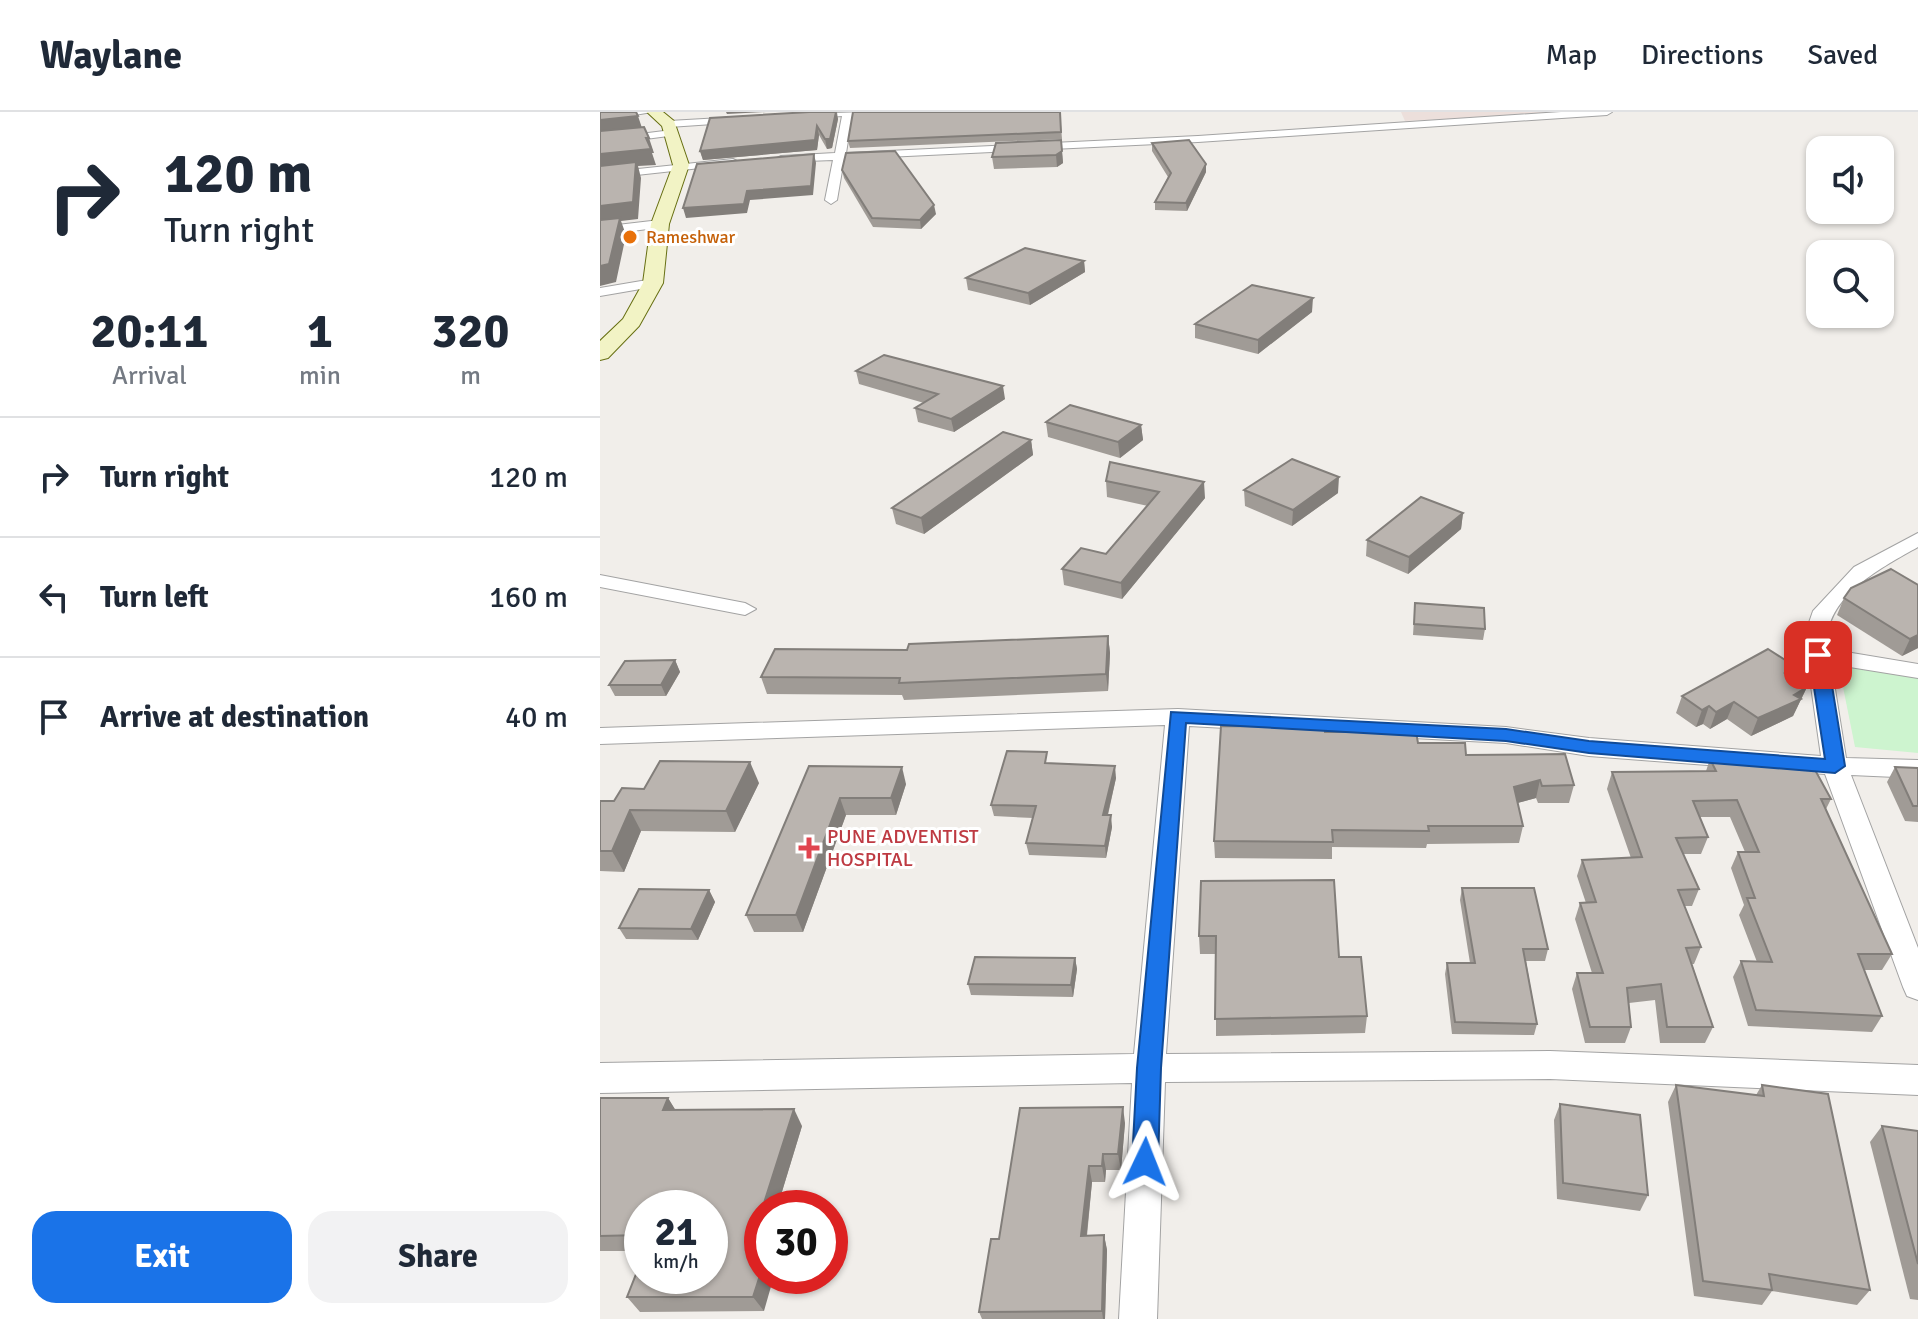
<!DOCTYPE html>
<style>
body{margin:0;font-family:Signika,sans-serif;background:#f2f2f3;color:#1f2937;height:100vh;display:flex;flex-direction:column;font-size:30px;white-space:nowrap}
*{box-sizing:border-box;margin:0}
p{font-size:26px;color:#747a83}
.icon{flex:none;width:44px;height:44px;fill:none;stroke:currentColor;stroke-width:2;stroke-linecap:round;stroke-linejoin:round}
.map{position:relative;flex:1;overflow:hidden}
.sheet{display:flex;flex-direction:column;background:#fff;width:600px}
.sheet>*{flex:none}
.guide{background:#fff;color:#1f2937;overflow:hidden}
.tools{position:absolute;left:1206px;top:24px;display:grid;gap:16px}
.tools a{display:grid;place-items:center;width:88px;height:88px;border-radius:16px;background:#fff;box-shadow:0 2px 6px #0004;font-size:40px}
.speed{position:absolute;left:24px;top:1078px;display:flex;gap:16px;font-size:40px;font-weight:700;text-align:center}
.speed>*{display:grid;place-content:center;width:104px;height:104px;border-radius:50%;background:#fff;box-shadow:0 2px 6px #0004;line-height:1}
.speed small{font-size:20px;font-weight:400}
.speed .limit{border:12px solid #d22;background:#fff;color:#111}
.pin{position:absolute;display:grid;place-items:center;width:68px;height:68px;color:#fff;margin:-34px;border-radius:16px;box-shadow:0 4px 12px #0006}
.me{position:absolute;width:88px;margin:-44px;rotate:2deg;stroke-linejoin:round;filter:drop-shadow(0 0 6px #0008)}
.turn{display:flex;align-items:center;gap:28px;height:168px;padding:0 32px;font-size:36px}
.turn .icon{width:104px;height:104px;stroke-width:2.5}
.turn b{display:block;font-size:56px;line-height:68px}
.eta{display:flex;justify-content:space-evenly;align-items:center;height:136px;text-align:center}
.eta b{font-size:48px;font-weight:700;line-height:56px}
.button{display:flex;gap:16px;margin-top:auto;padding:16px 32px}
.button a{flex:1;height:92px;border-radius:24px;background:#1a73e8;color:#fff;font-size:32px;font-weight:700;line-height:92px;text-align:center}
.button a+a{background:#f2f2f3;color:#1f2937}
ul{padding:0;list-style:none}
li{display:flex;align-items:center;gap:24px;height:120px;padding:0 32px;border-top:2px solid #e0e1e3}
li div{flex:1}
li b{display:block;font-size:30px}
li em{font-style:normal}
header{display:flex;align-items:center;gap:48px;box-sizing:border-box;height:112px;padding:0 40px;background:#fff;border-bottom:2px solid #e0e1e3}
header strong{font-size:38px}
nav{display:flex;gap:44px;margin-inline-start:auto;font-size:28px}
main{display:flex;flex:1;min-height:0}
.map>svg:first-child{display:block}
</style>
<header>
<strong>Waylane</strong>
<nav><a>Map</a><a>Directions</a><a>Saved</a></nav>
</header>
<main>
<section class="sheet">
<div class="guide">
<div class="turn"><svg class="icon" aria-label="right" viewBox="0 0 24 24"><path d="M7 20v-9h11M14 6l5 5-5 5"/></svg><div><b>120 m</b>Turn right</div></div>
</div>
<div class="eta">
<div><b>20:11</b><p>Arrival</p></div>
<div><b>1</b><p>min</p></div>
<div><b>320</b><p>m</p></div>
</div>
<ul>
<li><svg class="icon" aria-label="right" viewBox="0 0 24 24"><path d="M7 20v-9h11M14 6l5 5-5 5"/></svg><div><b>Turn right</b></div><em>120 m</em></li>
<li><svg class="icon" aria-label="left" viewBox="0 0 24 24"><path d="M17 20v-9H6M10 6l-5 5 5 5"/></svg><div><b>Turn left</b></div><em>160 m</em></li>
<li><svg class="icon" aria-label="arrive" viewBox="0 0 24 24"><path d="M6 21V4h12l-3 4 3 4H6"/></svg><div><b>Arrive at destination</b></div><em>40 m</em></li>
</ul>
<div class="button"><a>Exit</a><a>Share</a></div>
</section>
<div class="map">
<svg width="1318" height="1207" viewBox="0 0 1318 1207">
<rect width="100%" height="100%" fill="#f1eeea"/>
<!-- military -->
<path fill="#ecdfdb" d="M801,0h200l-196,9z"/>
<!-- park -->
<path fill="#cdf4cf" d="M1237,545l81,14v82l-63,-6z"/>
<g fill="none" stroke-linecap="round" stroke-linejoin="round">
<defs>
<g id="street">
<path d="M23,0h29l-52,9v-6z"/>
<path d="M269,0l-17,4 -6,37 352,-17 363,-24h51l-5,3 -409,27 -354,17 -7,41 -6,4 -6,-4 8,-40 -52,2 -6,-3 6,-3 54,-3 7,-37 -39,3 -4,-1v-4z"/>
<path d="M139,5l4,1v4l-74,5 -5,-3 5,-3z"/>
<path d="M72,18l4,1v4l-76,10v-6z"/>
<path d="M133,47l6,3 -2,2 -137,15v-6z"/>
<path d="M60,108l6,4 -2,3 -64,8v-8z"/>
<path d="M53,167l7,4 -2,3 -58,10v-8z"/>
<path d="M1318,421v14c-37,21 -98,52 -90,102l90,15v14l-87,-14 15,94 72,2v18l-67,-3 67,173v52l-11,-4 -4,-9 -78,-213 -236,-18 -83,-13 -317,-17 -23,328 384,-3 368,14v30l-368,-16 -385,3 -8,237h-38l13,-236 -532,10v-30l534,-9 31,-329 -565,19v-16l578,-19 328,18 83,11 232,18 -17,-119 9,-26 41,-44z"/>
<path d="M0,463l145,28 11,6 -11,6 -145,-28z"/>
</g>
<path id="secondary" d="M47,0h16l11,9 15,44 -20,59 -6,59 -24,43 -31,32 -8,2v-19l23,-22 20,-36 8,-59 22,-59 -11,-39z"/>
</defs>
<!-- street casing -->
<use href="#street" stroke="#a3a3a3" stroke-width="2"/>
<!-- secondary casing -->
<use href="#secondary" stroke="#676f12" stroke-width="2"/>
<!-- street -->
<use href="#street" fill="#fff" fill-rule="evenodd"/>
<!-- secondary -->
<use href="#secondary" fill="#f2f3c5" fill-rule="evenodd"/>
</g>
<!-- wall -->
<g fill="#a09b96">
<path d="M209,0h28l1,7 -6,29 -5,1 -8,-14 -2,15 -114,10 -3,-9z"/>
<path d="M460,0l2,27 -212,9 -2,-7z"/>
<path d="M461,28l2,23 -6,4 -63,2 -2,-12z"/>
<path d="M552,31l54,29 -19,39 -32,-1v-8l13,-25 -16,-26z"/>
<path d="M242,58l94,44 -15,15 -48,-2 -29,-49z"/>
<path d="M484,149l1,11 -55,33 -62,-15 -2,-12z"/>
<path d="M712,200l-54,42 -63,-16v-14z"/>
<path d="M256,259l149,28 -51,33 -36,-10 -3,-14 9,-5 -65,-19z"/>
<path d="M446,310l95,3 2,15 -23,18 -72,-21z"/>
<path d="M431,328l2,15 -109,79 -28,-10 -4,-16z"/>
<path d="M506,369l99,17 -83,101 -58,-14 -2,-16 44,-15 42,-48 -41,-9z"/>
<path d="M644,378l94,3 -46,33 -47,-20z"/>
<path d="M863,401l-2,16 -53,45 -42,-18 1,-16z"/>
<path d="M1318,473v63l-16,8 -65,-41 7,-17z"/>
<path d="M815,491l70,26 -2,11 -70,-5z"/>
<path d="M508,524l2,17 -2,38 -204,9 -2,-5 -135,-1 -6,-17 146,-27z"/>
<path d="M75,548l5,12 -14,24h-51l-6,-11z"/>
<path d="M1192,565l15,10 -14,29 -42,20 -24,-17 -17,10 -7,-5 -7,3 -20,-14 6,-17z"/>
<path d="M818,631l48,12 108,30 -5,18h-31l-2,-5 -19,5 6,23 -4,17 -92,1 -1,4 -94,-1v12l-117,-1 -1,-17z"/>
<path d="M1110,647l121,40 -5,10 66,145 -10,16h-18l18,46 -10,16 -124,-6 -15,-49 8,-16 16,1 -18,-47 5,-10 -13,-37 7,-16h7l-15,-35h-31l9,20 -7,17h-18l16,35 -7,17h-8l17,41 -7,17h-2l21,63 -8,16h-45l-5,-43 -26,3 2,24 -6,16h-40l-13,-54 5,-16h15l-17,-54 5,-16h6l-9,-27 5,-16 49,-2 -24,-69 5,-17 94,-1z"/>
<path d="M449,651l67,15 -8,37 4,12 -6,31 -77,-3 -3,-12 7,-25 -39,-2 -3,-11z"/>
<path d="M209,654l97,18 -10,31h-50l-43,117h-49l-8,-17z"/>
<path d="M1295,655l23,1v54l-13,-1 -18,-39z"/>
<path d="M159,671l-24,49 -94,-1 -17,41 -24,-1v-70h14l30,-12z"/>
<path d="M601,769l138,76 28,59 -2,17 -149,3v-82h-16l-1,-18z"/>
<path d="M862,776l86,61 -3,12h-19l11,63 -3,11 -82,-1 -7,-60 2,-11h23l-10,-63z"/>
<path d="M109,778l6,12 -17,38 -72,-1 -7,-11z"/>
<path d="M475,846l2,11 -4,28 -102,-2 -3,-11z"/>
<path d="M1076,973l80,10 6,-10 108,205 -13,15 -85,-14 -10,14 -68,-9 -26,-194z"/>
<path d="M0,986h68l7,12 127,16 -25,82h-15l2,103 -124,1 -13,-15 83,-21 -68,-68v43h-42z"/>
<path d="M960,992l88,91 -8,16 -83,-12 -3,-79z"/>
<path d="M525,1011l-4,47h-15l-1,12h-13l-5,54 17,-1 3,15 -2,69h-123l-3,-7 20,-73z"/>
<path d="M1282,1014l36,5v169l-8,-1 -40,-157z"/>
</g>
<!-- shaded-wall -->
<g fill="#827e7a">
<path d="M126,0h40l-39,2z"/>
<path d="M236,0l2,7 -6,29 -5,1 -2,-10z"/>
<path d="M38,4l5,15 -43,5v-16z"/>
<path d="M217,14l2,9 -2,15 -114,10 -3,-9z"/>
<path d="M46,26h3l5,15h-2l4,12 -18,1 3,12 -3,41 -17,2 5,14 -10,47 -16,4v-132z"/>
<path d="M462,39l1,12 -6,4 -1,-12z"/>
<path d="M214,42l2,9 -3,32 -63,5 -3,13 -61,5 -3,-10 64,-17z"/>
<path d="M606,52v8l-19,39 -1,-8z"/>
<path d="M334,93l2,9 -15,15 -1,-9z"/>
<path d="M484,149l1,11 -55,33 -2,-12z"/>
<path d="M713,186l-1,14 -54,42v-14z"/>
<path d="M403,274l2,13 -51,33 -3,-13z"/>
<path d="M541,313l2,15 -23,18 -2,-16z"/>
<path d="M431,328l2,15 -109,79 -3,-16z"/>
<path d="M739,365l-1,16 -46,33 1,-16z"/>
<path d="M604,370l1,16 -83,101 -1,-16z"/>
<path d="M863,401l-2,16 -53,45 1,-17z"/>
<path d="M1318,523v13l-16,8 8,-17z"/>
<path d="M508,524l2,17 -2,38 -2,-17z"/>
<path d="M75,548l5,12 -14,24 -5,-11z"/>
<path d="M1196,555l-7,17 -4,-11z"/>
<path d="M1207,575l-14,29 -42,20 7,-18z"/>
<path d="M1134,590l-7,17 -17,10 6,-17z"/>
<path d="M1109,594l-6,18 -7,3 6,-17z"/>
<path d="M150,650l9,21 -24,49 -9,-21z"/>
<path d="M515,654l1,12 -11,48 -2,-11z"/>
<path d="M302,655l4,17 -10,31 -5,-17z"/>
<path d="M940,668l-4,18 -26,7 4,-18z"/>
<path d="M240,686l6,17 -43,117 -7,-17z"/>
<path d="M30,698l11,21 -17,41 -12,-21z"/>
<path d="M511,703l1,12 -6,31 -1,-12z"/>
<path d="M109,778l6,12 -17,38 -7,-11z"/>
<path d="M475,846l2,11 -4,28 -2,-12z"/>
<path d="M68,986l10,16 -15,-4z"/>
<path d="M523,995l2,16 -4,47 -3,-16z"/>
<path d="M194,997l8,17 -25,82h-14z"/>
<path d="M503,1042l3,16 -1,12 -3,-16z"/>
<path d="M489,1054l3,16 -7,69 -4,-15z"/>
<path d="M162,1098v22l-5,-7z"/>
<path d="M504,1123l3,15 -2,69h-2l-1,-8z"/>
<path d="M162,1157v7h12l-10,35 -11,-14z"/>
</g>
<!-- building -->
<g fill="#bab4af" stroke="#827e7a" stroke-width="2">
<path d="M0,0h36l2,4 -38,4z"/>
<path d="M209,0h27l-6,27h-5l-8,-13 -2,14 -115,11 10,-33z"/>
<path d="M253,0h207l1,20 -213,9z"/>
<path d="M44,15l5,11h-3l5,11 -51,5v-23z"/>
<path d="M461,28l1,11 -6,4 -64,2 4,-14z"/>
<path d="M589,28l17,24 -20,39 -31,-1 16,-29 -19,-30z"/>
<path d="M295,39l39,54 -14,15 -48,-2 -30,-48 4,-17z"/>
<path d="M214,42l-3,32 -64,5 -3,13 -61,4 14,-44z"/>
<path d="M36,50l-3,40 -33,4v-40z"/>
<path d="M20,106l-11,46 -9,2v-46z"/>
<path d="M425,136l59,13 -56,32 -62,-15z"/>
<path d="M652,173l61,13 -55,42 -63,-16z"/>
<path d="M284,243l119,31 -52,33 -36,-11 23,-14 -82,-23z"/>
<path d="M470,293l71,20 -23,17 -72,-20z"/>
<path d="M403,320l28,8 -110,78 -29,-10z"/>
<path d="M692,347l47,18 -46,33 -49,-20z"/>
<path d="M510,350l94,20 -83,101 -59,-14 19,-21 25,6 53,-62 -53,-11z"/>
<path d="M821,385l42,16 -54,44 -42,-17z"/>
<path d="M1291,457l27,16v50l-8,4 -66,-41 7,-10z"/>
<path d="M815,491l69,5 1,21 -71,-5z"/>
<path d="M508,524l-2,38 -207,9 1,-5 -139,-1 14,-28 132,1 2,-6z"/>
<path d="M1168,537l28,18 -11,6 22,14 -13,8 7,4 -43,19 -24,-16 -18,10 -7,-6 -7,4 -20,-14z"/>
<path d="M75,548l-14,25h-52l16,-24z"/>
<path d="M621,614l104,1v5h91l2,11h47l1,12 99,-1 9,31 -32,1 -2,-6 -26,7 9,39h-95l1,5 -97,-1 1,12 -119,-1z"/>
<path d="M407,639l40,1 -2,11 70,3 -12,49h8l-6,31 -79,-3 10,-37 -45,-1z"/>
<path d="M1110,647h99l22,40h-10l71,155h-34l24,62 -126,-6 -15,-49 31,1 -25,-64h8l-17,-46h21l-22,-52 -44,1 15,36 -32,1 23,51 -21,1 23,57 -15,1 27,79h-46l-6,-43 -34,4 4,39h-41l-13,-54h26l-23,-70 16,-1 -14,-42 60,-3 -30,-85 104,-1z"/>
<path d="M60,649l90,1 -24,49 -96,-1 -18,41h-12v-50h14l8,-13 22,1z"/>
<path d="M209,654l93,1 -11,31h-51l-44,117h-50z"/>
<path d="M1295,655l23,1v38h-5z"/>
<path d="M734,768l5,77h22l6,59 -152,3 1,-83h-17l2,-55z"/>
<path d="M862,776h72l14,61h-25l14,75 -82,-2 -8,-59h28z"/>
<path d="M39,777l70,1 -18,39 -72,-1z"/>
<path d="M375,845l100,1 -4,27 -103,-1z"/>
<path d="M1076,973l88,11 -2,-11 66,9 42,196 -101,-16 3,16 -69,-9z"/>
<path d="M0,986h68l-5,12 131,-1 -37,116h5v44l-9,28h-126l15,-38v17h68v-68h-68v27l-42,1z"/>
<path d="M960,992l80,11 8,80 -85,-12z"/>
<path d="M523,995l-5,47h-15l-1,12h-13l-8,70 23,-1 -2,76 -123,1 12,-73h8l21,-131z"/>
<path d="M1282,1014l36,5v133z"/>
</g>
<!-- route -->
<path fill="#1a73e8" stroke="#114b97" stroke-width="2" d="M1218,538l9,5 18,111 -10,7 -246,-20 -83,-12 -320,-18 -25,345 -3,94 -4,9 -9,3 -9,-3 -4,-9 5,-94 34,-356 335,17 83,12 236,18 -16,-104z"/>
<!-- markers -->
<circle fill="#e8710a" stroke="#fff" stroke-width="3" cx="30" cy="125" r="8"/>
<path fill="#e0444e" stroke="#fff" stroke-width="3" d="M205 724h8v8h8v8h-8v8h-8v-8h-8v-8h8z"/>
<g text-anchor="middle" stroke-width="6" stroke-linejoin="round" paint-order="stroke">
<!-- far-food labels -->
<g font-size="18" fill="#c56008" stroke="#fff" text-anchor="start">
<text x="46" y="131">Rameshwar</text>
</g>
<!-- health labels -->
<g font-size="20" fill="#be3a42" stroke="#fff" text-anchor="start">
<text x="227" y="731">PUNE ADVENTIST<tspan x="227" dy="23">HOSPITAL</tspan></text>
</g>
</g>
</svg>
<div class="tools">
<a><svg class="icon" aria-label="sound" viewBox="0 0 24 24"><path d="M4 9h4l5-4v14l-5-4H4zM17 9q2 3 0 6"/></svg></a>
<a><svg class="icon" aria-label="search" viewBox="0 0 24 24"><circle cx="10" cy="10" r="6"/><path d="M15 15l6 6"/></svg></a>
</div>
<div class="speed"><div>21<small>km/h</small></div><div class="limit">30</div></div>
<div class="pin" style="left:1218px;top:543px;background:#d93025"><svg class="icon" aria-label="arrive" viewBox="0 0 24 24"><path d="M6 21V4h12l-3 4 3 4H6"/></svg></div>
<svg class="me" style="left:545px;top:1050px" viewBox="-20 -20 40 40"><path d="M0-17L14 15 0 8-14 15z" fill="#1a73e8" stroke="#fff" stroke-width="4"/></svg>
</div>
</main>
